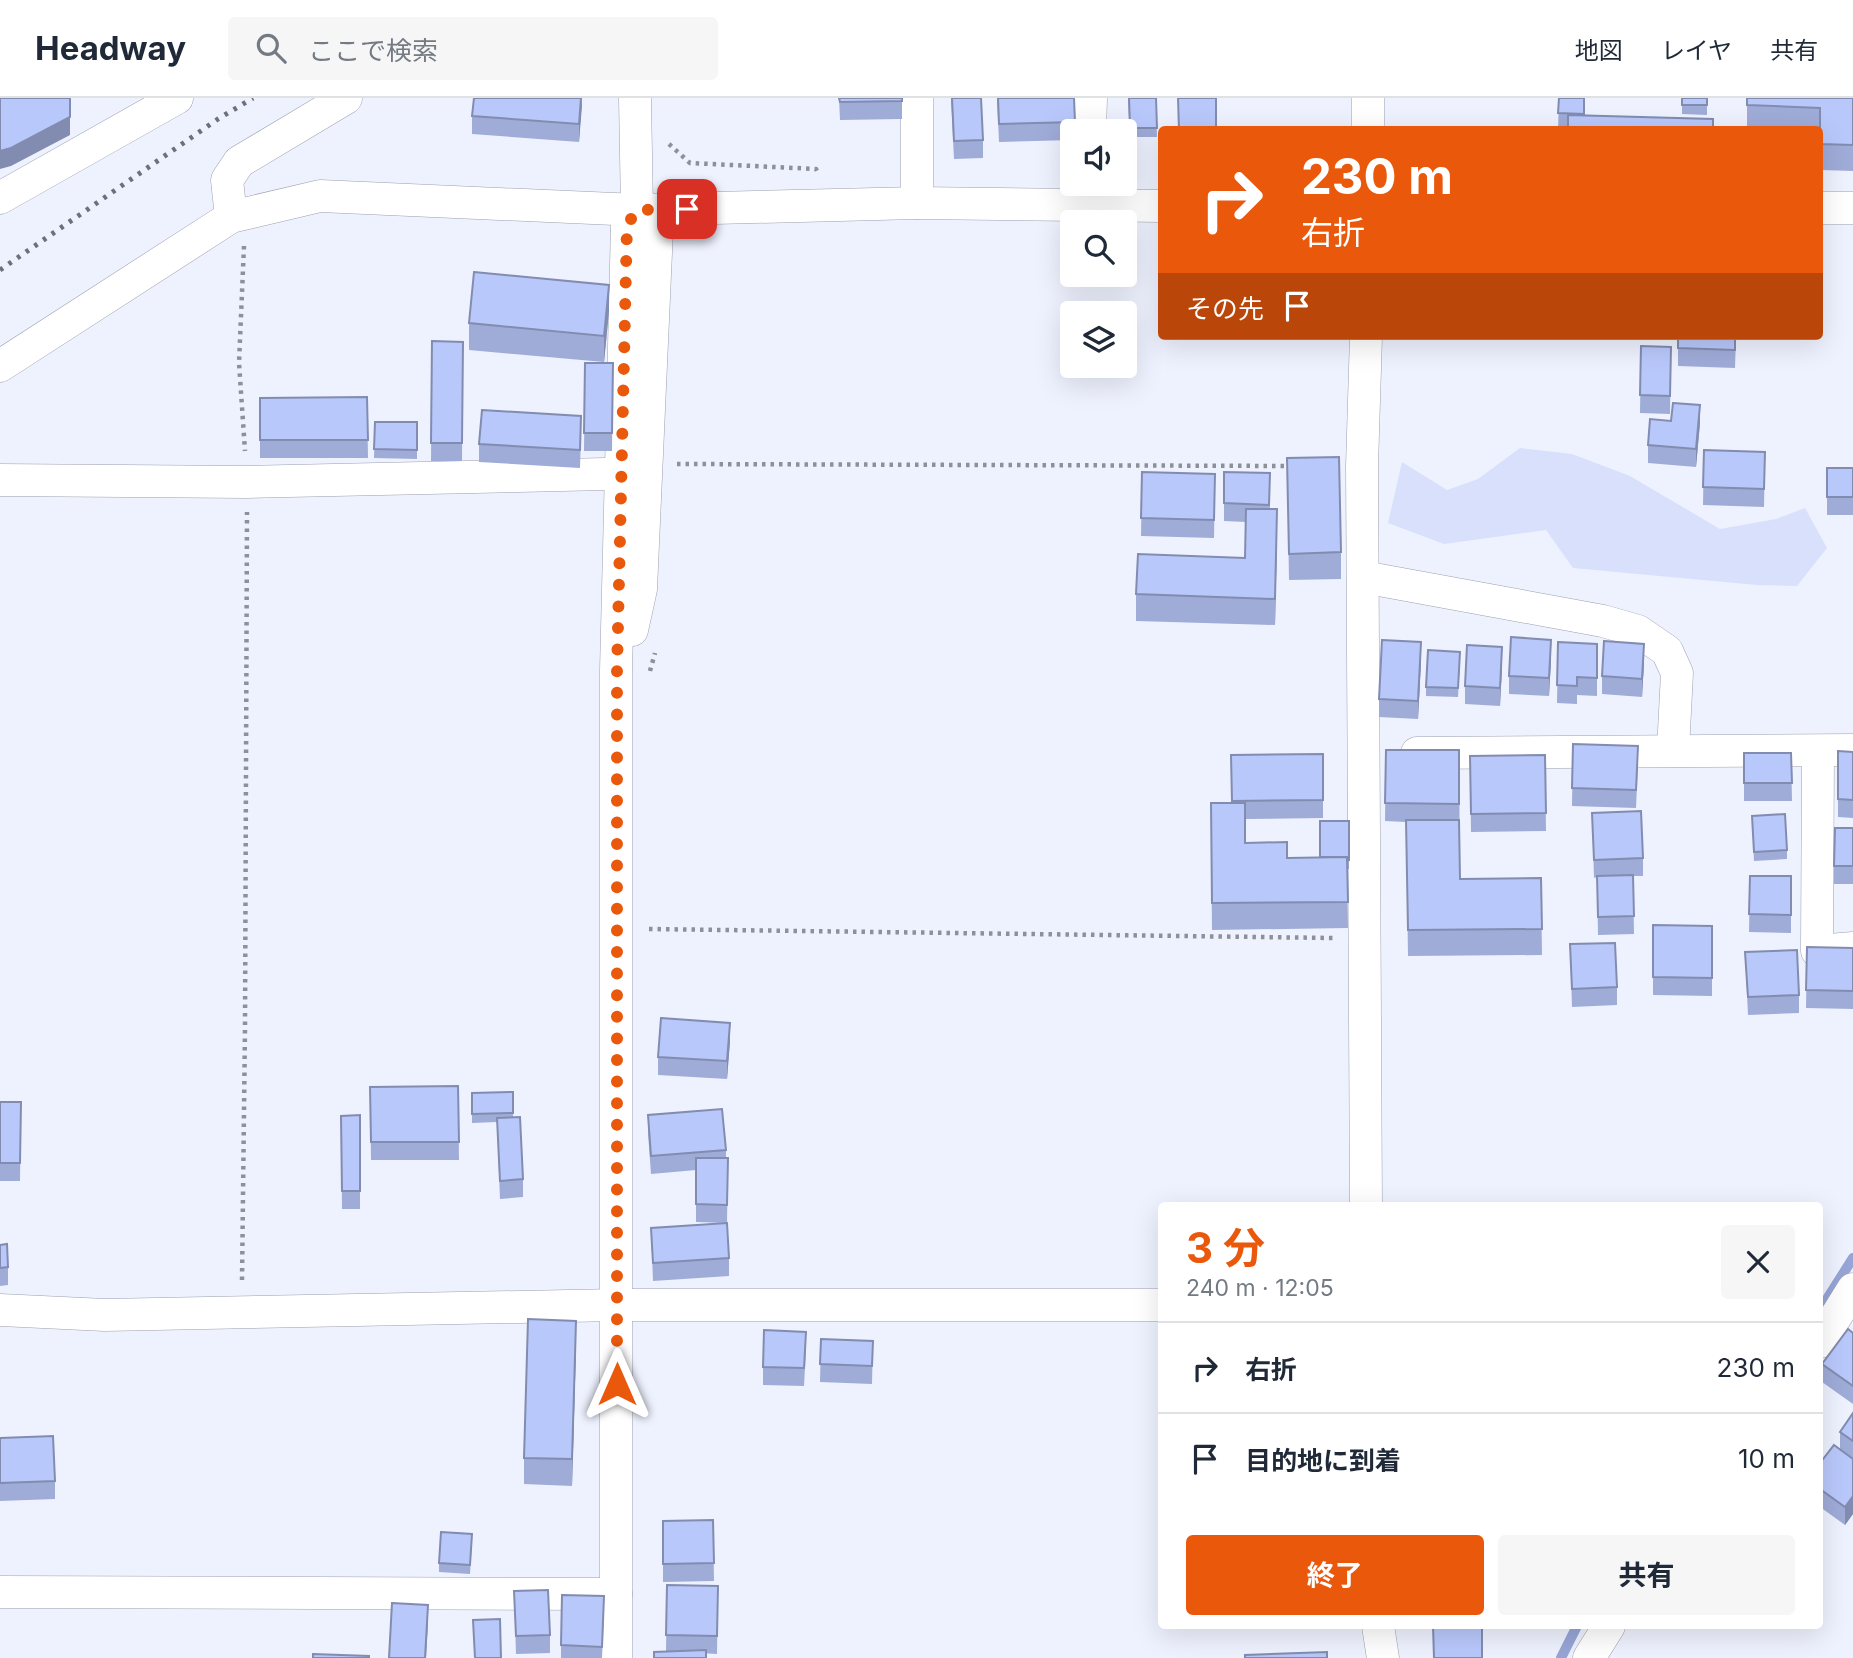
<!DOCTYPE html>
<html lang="ja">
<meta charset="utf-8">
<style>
body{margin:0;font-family:Inter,"Noto Sans JP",sans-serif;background:#f6f6f7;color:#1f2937;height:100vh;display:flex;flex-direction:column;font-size:26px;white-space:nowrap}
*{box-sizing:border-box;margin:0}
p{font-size:23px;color:#747a83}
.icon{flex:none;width:38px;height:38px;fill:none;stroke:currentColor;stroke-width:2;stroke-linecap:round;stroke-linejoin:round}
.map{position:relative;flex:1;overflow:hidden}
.sheet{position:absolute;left:1158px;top:1104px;width:665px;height:427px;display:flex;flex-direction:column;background:#fff;border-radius:7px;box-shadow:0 7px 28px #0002}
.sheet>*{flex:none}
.hud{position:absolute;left:1158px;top:28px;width:665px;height:214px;border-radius:7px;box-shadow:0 7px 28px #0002;background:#ea580c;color:#fff;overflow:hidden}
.tools{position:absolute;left:1060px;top:21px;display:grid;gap:14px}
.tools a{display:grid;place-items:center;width:77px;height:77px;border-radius:7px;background:#fff;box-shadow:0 7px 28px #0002;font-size:35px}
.pin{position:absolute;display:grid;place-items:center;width:60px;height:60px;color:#fff;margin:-30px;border-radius:14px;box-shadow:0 4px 10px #0006}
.me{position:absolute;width:77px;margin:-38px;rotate:0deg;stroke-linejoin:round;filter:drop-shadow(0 0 5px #0008)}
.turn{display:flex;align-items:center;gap:24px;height:147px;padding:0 28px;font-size:32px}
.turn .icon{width:91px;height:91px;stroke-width:2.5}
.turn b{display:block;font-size:49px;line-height:60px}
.then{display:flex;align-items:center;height:66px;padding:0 28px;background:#0003;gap:14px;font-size:26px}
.round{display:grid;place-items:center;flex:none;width:74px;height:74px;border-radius:7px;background:#f6f6f7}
.overview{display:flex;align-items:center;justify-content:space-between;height:119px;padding:0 28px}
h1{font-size:42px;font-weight:700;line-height:52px;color:#ea580c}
.cta{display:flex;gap:14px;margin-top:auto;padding:14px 28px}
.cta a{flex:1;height:80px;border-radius:7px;background:#ea580c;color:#fff;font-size:28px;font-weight:700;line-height:80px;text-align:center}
.cta a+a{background:#f6f6f7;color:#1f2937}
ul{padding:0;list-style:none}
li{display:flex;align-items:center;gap:21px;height:91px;padding:0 28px;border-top:2px solid #e0e1e3}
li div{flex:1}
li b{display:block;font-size:26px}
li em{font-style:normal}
header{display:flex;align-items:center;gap:42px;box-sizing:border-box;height:98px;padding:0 35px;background:#fff;border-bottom:2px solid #e0e1e3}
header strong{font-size:33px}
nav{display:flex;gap:38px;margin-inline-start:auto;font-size:24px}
.search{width:490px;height:63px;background:#f6f6f7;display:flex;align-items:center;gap:18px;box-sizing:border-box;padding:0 24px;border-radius:7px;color:#747a83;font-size:26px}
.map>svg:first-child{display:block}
</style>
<header>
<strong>Headway</strong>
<div class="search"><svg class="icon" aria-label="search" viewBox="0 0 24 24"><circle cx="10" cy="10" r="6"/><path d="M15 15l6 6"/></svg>ここで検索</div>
<nav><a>地図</a><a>レイヤ</a><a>共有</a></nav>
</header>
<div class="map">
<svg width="1853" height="1560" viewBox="0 0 1853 1560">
<rect width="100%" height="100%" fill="#eef2fe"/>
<!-- green -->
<path fill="#d8e0fc" d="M1520,350l52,6 58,22 90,53 56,-10 29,-11 22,40 -30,38 -40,-1 -184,-17 -27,-38 -102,14 -56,-21 14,-61 45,28 31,-11z"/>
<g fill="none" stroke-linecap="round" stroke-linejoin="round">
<!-- stream -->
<g stroke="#97a5d6" stroke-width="10">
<path d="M1820,1212l33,-52"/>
<path d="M1561,1560l16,-32"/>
</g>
<defs>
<g id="minor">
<path d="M1368,0v32"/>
<path d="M1090,33l1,-33"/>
<path d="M0,100l177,-100"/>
<path d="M917,105v-105"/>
<path d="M1820,110h33"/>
<path d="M231,119l-4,-37 12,-18 107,-64"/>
<path d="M1366,238l-4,130 4,740"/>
<path d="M0,268l231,-149 89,-21 317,14 280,-7 245,3"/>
<path d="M0,382l247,2 358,-8"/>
<path d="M1363,479l240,44 35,10 29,20 10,22 -4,77"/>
<path d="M632,532l9,-41 16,-359 -20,-20"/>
<path d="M1818,653l-1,200 36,-3"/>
<path d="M1417,655l436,-3"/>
<path d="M0,1212l105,5 512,-10h545"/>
<path d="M1820,1244l33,-53"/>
<path d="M0,1494l616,2"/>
<path d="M1378,1528l5,32"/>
<path d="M616,1560v-987l11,-446 10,-15 -2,-112"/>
<path d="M1589,1560l20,-32"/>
</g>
</defs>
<!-- minor casing -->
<use href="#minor" stroke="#9ca0af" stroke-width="33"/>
<!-- path -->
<g stroke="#8d9099" stroke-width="4.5" stroke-dasharray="3.5 5" stroke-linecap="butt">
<path d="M669,46l21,19 126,6 2,4"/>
<path d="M244,148l-5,117 6,88"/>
<path d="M677,366l614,2"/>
<path d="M650,573l5,-18"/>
<path d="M649,831l684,9"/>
<path d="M242,1182l3,-252 2,-516"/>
</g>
<!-- minor -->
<use href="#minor" stroke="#fff" stroke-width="32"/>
<!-- rail -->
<path stroke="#6e7078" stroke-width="5" stroke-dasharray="3.5 7" stroke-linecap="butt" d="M0,172l218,-151 35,-21"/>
</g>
<!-- wall -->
<g fill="#9facd8">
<path d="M582,0l-3,44 -107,-8v-18z"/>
<path d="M839,0h63v21l-62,1z"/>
<path d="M951,0l32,42v18l-29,1z"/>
<path d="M997,0h77l1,33h-2v9l-74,2z"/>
<path d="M1128,0h28l1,39h-27z"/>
<path d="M1559,0h26l-1,17 129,15h-155z"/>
<path d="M1682,0h25v17l-25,-1z"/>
<path d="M1747,0h106v73l-33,-1v-40h-73z"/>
<path d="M609,213l-5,51 -135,-12v-27z"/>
<path d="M1678,238h58l-1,32 -57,-2z"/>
<path d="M432,243l31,1 -1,119h-31z"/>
<path d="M1641,248l30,1 -1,67 -30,-1z"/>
<path d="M585,265h28l-1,88h-28z"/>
<path d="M367,299l1,61h-108v-60z"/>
<path d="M375,324h42v37l-43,-1z"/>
<path d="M1700,325l-4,44 -48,-4v-18z"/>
<path d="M581,336l-1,34 -101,-6v-18z"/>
<path d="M1704,352l61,2 -1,55 -61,-2z"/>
<path d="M1287,360l54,94v27l-52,1z"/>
<rect x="1827" y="370" width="26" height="47"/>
<path d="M1142,374l73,2 -1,64 -73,-2z"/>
<path d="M1224,374l46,1v36l7,27 -2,89 -139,-4v-27l109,-36 1,-36 -22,-1z"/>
<path d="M1558,544l39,2v52l-20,-1v9l-20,-1z"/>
<path d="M1551,560l-2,38 -40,-2v-18z"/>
<path d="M1421,562l-3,59 -39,-2v-18z"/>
<path d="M1460,563l-2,36 -32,-1v-9z"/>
<path d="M1644,564l-2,35 -40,-3v-18z"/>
<path d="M1502,567l-2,41 -35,-2v-18z"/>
<path d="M1573,646l65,20 -2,44 -64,-2z"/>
<path d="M1386,652h73l1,129 81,-1 1,77 -134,1 -2,-134 -21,-1z"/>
<path d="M1838,653l15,1v66l-15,-1z"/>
<path d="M1744,655h47l1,48h-48z"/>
<path d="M1323,656v64l-78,1v24l42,15 33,-1 29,-36v48h-2l1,59 -136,2 -1,-100 21,-27 -1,-48z"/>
<path d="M1545,657l1,76 -75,1 -1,-76z"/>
<path d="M1592,715l51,45v18h-10l1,58 -36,1 -1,-58 -3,1z"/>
<path d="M1752,718l35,34v9l-33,2z"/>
<path d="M1853,730v56h-19v-18z"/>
<path d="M1750,778h41v57l-42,-1z"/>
<path d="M1653,827l59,1v70l-59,-1z"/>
<path d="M1570,846l47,43v18l-45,2z"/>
<path d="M1807,849l46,1v61l-47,-1z"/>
<path d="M1745,854l54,43v18l-51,2z"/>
<path d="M730,943l-3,38 -69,-4v-18z"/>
<path d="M458,988l1,74h-88l-1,-73z"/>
<path d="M513,994v25l10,62v18l-23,2 -3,-77 -25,1v-30z"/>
<path d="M0,1004h21l-1,79h-20z"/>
<path d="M360,1017v94h-18l-1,-93z"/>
<path d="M648,1017l78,35v8h2l-1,65 -31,-1v-52l-45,4 -3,-41z"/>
<path d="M651,1130l78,30v18l-76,5z"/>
<path d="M0,1147l8,22v18l-8,1z"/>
<path d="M1853,1235v71l-31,-22v-18z"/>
<path d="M821,1241l52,2 -1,43 -52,-2z"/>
<path d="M576,1249l-4,139 -48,-2v-26z"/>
<path d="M806,1252l-2,36 -41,-1v-18z"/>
<path d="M1853,1315v101l-8,11 -25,-18v-44l20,-14v-17z"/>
<path d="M0,1340l55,43v18l-55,2z"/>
<path d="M713,1422l1,61 -51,1v-61z"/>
<path d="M472,1445l-2,31 -31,-2v-9z"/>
<path d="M667,1487l51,1 -1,68 -51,-3z"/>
<path d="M514,1493l36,44v18l-34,1z"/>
<path d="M604,1516l-2,44h-41v-13z"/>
</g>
<!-- shaded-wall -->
<g fill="#828cb0">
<path d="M70,0v37l-59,31 -11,3v-18z"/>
<path d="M581,0l1,8 -3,36v-18z"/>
<path d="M609,187v26l-5,51v-26z"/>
<path d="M1700,307v18l-4,44v-18z"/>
<path d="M1277,411v27l-2,89v-26z"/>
<path d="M1551,542v18l-2,38v-18z"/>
<path d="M1421,544v18l-3,59v-18z"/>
<path d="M1644,546v18l-2,35v-18z"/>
<path d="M1502,549v18l-2,41v-18z"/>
<path d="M730,925v18l-3,38v-18z"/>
<path d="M576,1223v26l-4,139v-27z"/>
<path d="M1853,1398v18l-8,11v-18z"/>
<path d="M1823,1461v18l-3,3v-18z"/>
<path d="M428,1507v18l-2,35h-1z"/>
</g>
<!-- building -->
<g fill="#b9c8fb" stroke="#828cb0" stroke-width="2">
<path d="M0,0h70v19l-59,31 -11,3z"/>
<path d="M474,0h107l-2,26 -107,-8z"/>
<path d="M839,0h63v3l-62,1z"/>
<path d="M952,0h29l2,42 -29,1z"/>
<path d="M998,0h76l1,24 -76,2z"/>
<path d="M1129,0h27l1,30h-27z"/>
<path d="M1178,0h38v32h-37z"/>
<path d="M1559,0h25v16l-26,-1z"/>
<rect x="1682" y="0" width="25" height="7"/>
<path d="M1747,0h106v47l-33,-1v-36l-73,-3z"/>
<path d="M1568,17l145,4v11h-145z"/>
<path d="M474,174l135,13 -5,51 -135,-13z"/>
<path d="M1678,238h57v14l-57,-2z"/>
<path d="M432,243l31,1 -1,101h-31z"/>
<path d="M1641,248l30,1 -1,49 -30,-1z"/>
<path d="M585,265h28l-1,70h-28z"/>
<path d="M367,299l1,43h-108v-42z"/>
<path d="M1673,305l27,2 -4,44 -48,-4 2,-26 21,2z"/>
<path d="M482,312l99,6 -1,34 -101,-6z"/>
<path d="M375,324h42v28l-43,-1z"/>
<path d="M1704,352l61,2 -1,37 -61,-2z"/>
<path d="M1339,359l2,95 -52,2 -2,-96z"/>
<rect x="1827" y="370" width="26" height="29"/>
<path d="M1142,374l73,2 -1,46 -73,-2z"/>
<path d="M1224,374l46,1 -1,32 -45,-2z"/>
<path d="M1246,411h31l-2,90 -139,-5 2,-40 107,4z"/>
<path d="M1511,539l40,3 -2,38 -40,-2z"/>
<path d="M1382,542l39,2 -3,59 -39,-2z"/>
<path d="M1604,543l40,3 -2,35 -40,-3z"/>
<path d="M1558,544l39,2v34l-20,-1v9l-20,-1z"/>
<path d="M1467,547l35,2 -2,41 -35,-2z"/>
<path d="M1428,552l32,2 -2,36 -32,-1z"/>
<path d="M1573,646l65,2 -2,44 -64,-2z"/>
<path d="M1386,652h73v54l-74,-1z"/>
<path d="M1838,653l15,1v48l-15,-1z"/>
<path d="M1744,655h47l1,30h-48z"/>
<path d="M1323,656v46l-91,1 -1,-46z"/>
<path d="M1545,657l1,58 -75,1 -1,-58z"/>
<path d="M1211,705h34v40l42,-1v16l60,-1 1,45 -136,1z"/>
<path d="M1641,713l2,47 -49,2 -2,-47z"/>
<path d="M1785,716l2,36 -33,2 -2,-36z"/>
<path d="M1406,722h53l1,59 81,-1 1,51 -134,1z"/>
<path d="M1320,723h29v39h-2v-3h-27z"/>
<path d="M1835,730h18v38h-19z"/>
<path d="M1633,777l1,41 -36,1 -1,-41z"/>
<path d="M1750,778h41v39l-42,-1z"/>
<path d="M1653,827l59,1v52l-59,-1z"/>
<path d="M1615,845l2,44 -45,2 -2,-45z"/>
<path d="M1807,849l46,1v43l-47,-1z"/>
<path d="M1797,852l2,45 -51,2 -3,-45z"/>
<path d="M661,920l69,5 -3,38 -69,-4z"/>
<path d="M458,988l1,56h-88l-1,-55z"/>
<path d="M513,994v21l-41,1v-21z"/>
<path d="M0,1004h21l-1,61h-20z"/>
<path d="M722,1011l4,41 -75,6 -3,-41z"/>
<path d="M360,1017v76h-18l-1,-75z"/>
<path d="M520,1019l3,62 -23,2 -3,-63z"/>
<path d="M696,1060h32l-1,47 -31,-1z"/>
<path d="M727,1125l2,35 -76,5 -2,-35z"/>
<path d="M7,1146l1,23 -8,1v-23z"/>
<path d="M528,1221l48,2 -4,138 -48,-1z"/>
<path d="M1848,1231l5,4v53l-31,-22z"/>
<path d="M764,1232l42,2 -2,36 -41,-1z"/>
<path d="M821,1241l52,2 -1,25 -52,-2z"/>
<path d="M1853,1315v28l-13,-9z"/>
<path d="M53,1338l2,45 -55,2v-45z"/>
<path d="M1834,1347l19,14v37l-8,11 -25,-18v-26z"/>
<path d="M713,1422l1,43 -51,1v-43z"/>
<path d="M441,1434l31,2 -2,31 -31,-2z"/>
<path d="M667,1487l51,1 -1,50 -51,-1z"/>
<path d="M548,1492l2,45 -34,1 -2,-45z"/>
<path d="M562,1497l42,1 -2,51 -41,-2z"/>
<path d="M392,1505l36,2 -3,53h-36z"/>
<path d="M500,1521l1,39h-26l-2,-38z"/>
<path d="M1433,1528h49v32h-48z"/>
<path d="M706,1552v8h-52v-6z"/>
<path d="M1327,1554v6h-82v-3z"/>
<path d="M313,1556l56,2v2h-56z"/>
</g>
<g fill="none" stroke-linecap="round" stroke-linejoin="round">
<!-- route -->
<path stroke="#ea580c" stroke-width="12" stroke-dasharray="0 21.6" d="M617,1286v-713l10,-446 10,-15 50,-1"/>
</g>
</svg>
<div class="tools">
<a><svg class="icon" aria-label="sound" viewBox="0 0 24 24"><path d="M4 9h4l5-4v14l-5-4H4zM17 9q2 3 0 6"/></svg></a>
<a><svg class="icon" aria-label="search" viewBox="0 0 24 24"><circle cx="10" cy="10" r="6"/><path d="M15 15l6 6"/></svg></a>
<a><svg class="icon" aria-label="layers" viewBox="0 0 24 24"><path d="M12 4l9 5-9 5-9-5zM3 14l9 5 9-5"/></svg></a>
</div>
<div class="pin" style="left:687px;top:111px;background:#d93025"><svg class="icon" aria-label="arrive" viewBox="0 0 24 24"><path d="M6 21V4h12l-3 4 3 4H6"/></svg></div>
<svg class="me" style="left:617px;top:1286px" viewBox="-20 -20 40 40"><path d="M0-17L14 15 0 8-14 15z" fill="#ea580c" stroke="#fff" stroke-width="4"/></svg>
<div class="hud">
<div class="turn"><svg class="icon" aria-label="right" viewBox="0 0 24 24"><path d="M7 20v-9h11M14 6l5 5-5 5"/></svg><div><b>230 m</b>右折</div></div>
<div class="then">その先<svg class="icon" aria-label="arrive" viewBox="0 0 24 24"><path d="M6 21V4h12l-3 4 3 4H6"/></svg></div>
</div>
<section class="sheet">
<div class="overview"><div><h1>3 分</h1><p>240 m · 12:05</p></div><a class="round"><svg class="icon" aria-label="close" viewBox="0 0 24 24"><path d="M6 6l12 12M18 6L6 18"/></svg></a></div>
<ul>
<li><svg class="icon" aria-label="right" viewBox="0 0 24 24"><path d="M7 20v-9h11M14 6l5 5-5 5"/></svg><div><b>右折</b></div><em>230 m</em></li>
<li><svg class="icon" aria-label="arrive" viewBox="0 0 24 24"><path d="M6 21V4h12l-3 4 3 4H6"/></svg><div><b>目的地に到着</b></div><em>10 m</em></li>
</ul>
<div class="cta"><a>終了</a><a>共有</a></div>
</section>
</div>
